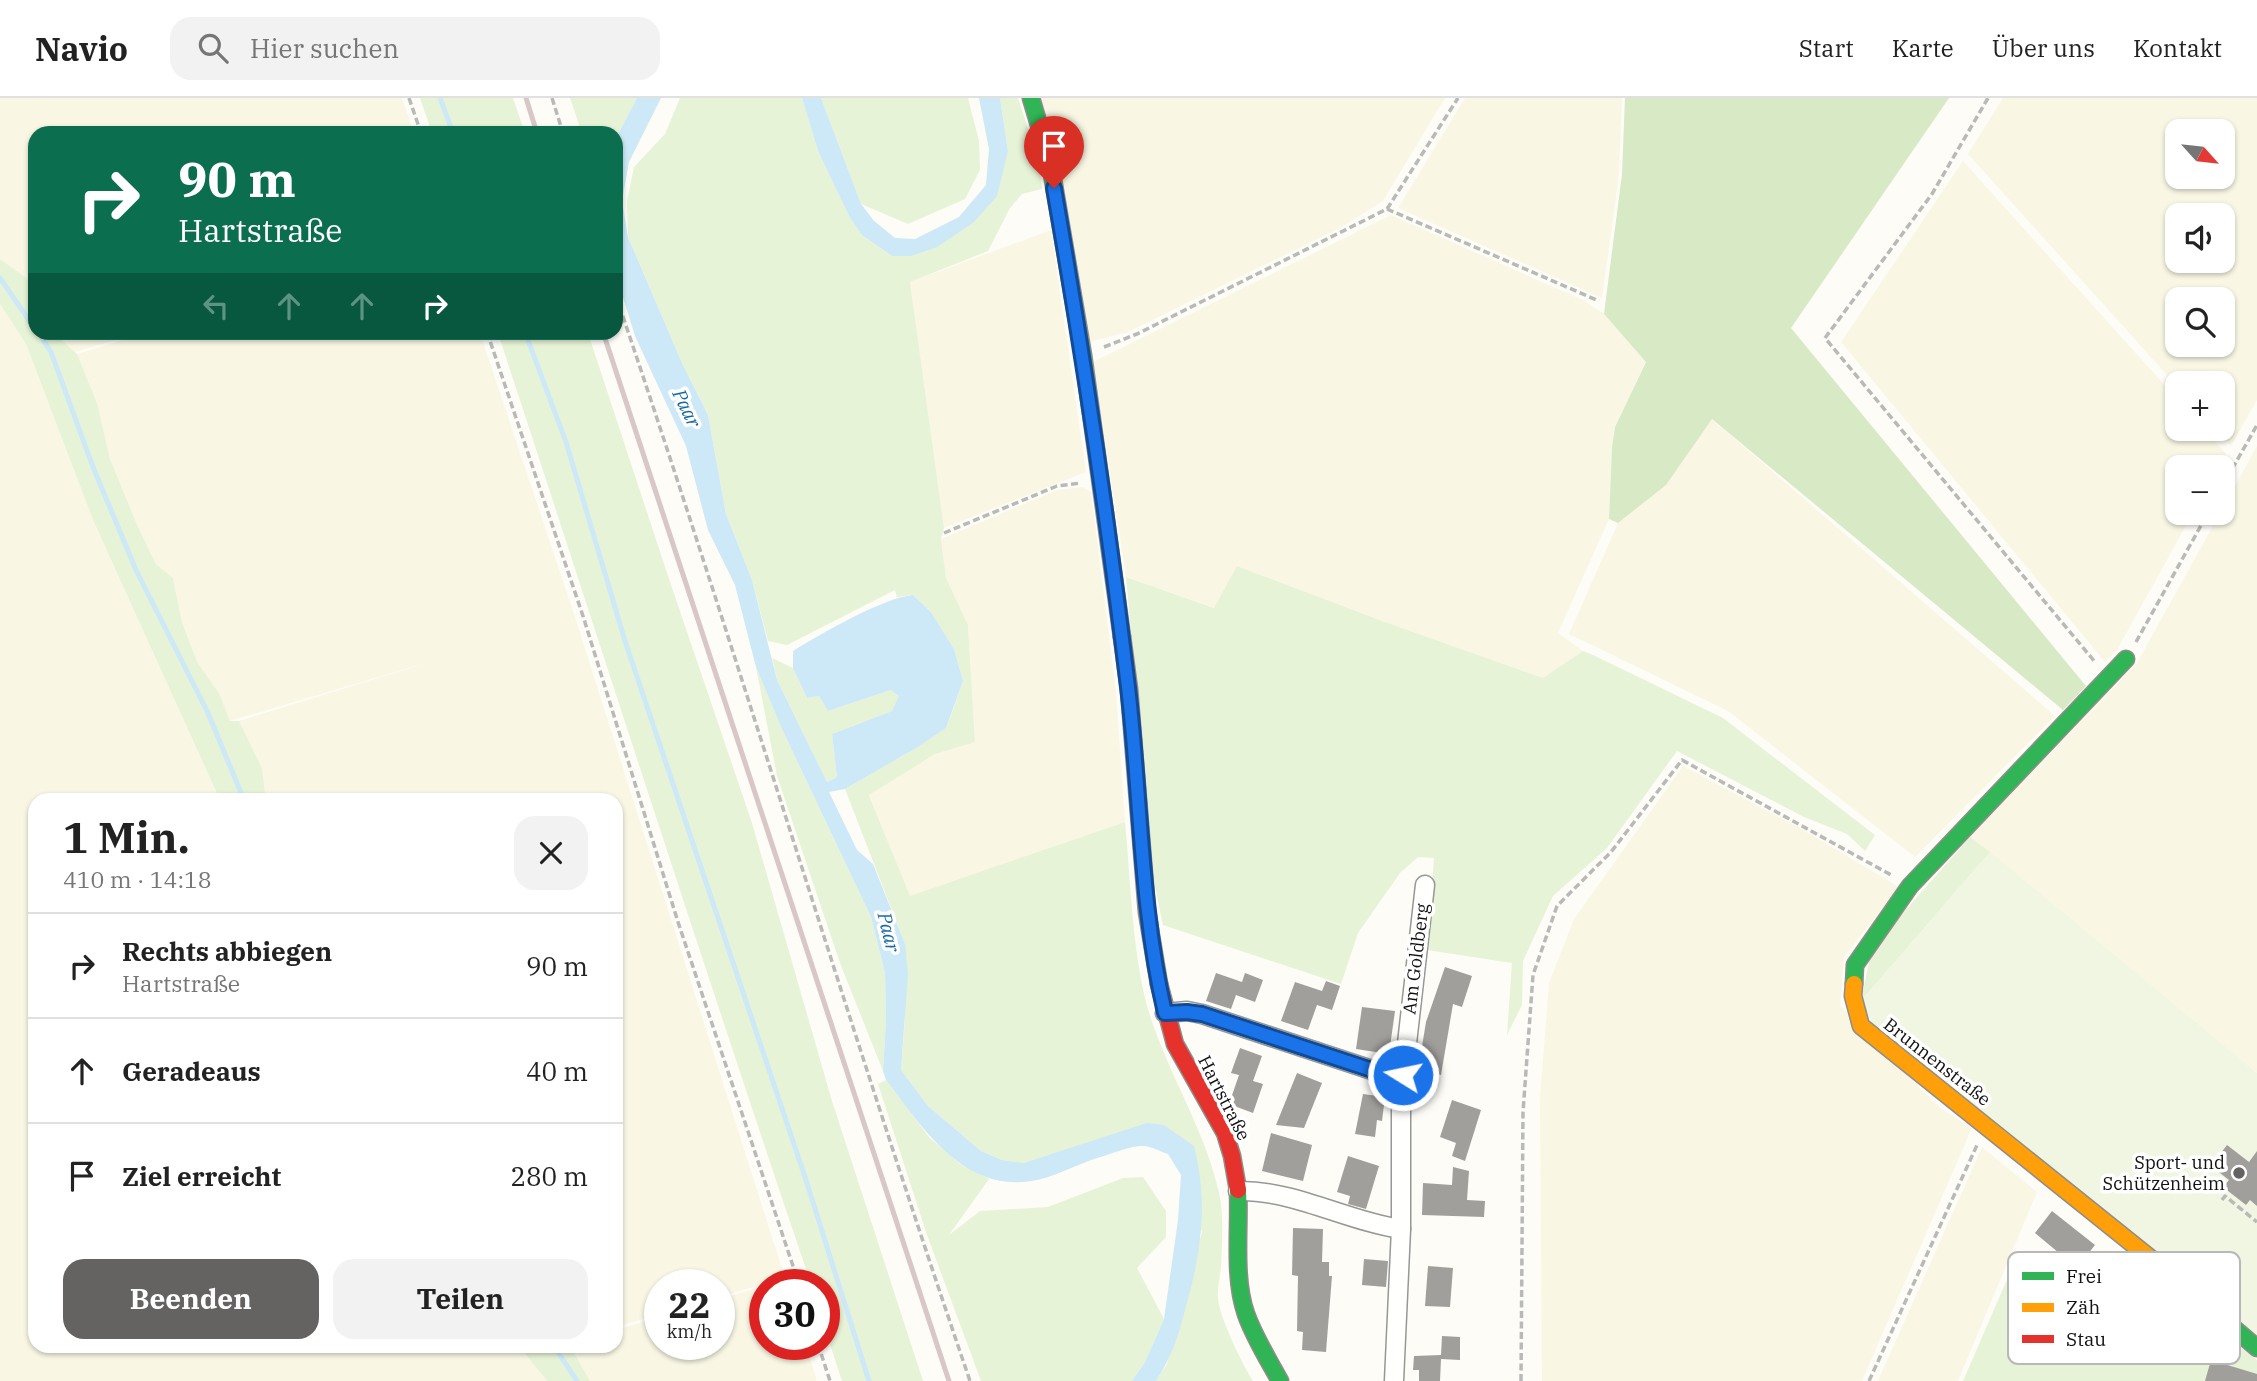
<!DOCTYPE html>
<html lang="de">
<meta charset="utf-8">
<style>
body{margin:0;font-family:"IBM Plex Serif",serif;background:#f2f2f2;color:#222;height:100vh;display:flex;flex-direction:column;font-size:26px;white-space:nowrap}
*{box-sizing:border-box;margin:0}
p{font-size:23px;color:#767676}
.icon{flex:none;width:38px;height:38px;fill:none;stroke:currentColor;stroke-width:2;stroke-linecap:round;stroke-linejoin:round}
.map{position:relative;flex:1;overflow:hidden}
.sheet{position:absolute;left:28px;top:695px;width:595px;height:560px;display:flex;flex-direction:column;background:#fff;border-radius:21px;box-shadow:0 2px 5px #0004}
.sheet>*{flex:none}
.guide{position:absolute;left:28px;top:28px;width:595px;height:214px;border-radius:21px;box-shadow:0 2px 5px #0004;background:#0b6e4f;color:#fff;overflow:hidden}
.needle{width:46px;rotate:117deg}
.buttons{position:absolute;left:2165px;top:21px;display:grid;gap:14px}
.buttons a{display:grid;place-items:center;width:70px;height:70px;border-radius:14px;background:#fff;box-shadow:0 2px 5px #0004;font-size:35px}
.speed{position:absolute;left:644px;top:1171px;display:flex;gap:14px;font-size:35px;font-weight:700;text-align:center}
.speed>*{display:grid;place-content:center;width:91px;height:91px;border-radius:50%;background:#fff;box-shadow:0 2px 5px #0004;line-height:1}
.speed small{font-size:18px;font-weight:400}
.speed .limit{border:10px solid #d22;background:#fff;color:#111}
.pin{position:absolute;display:grid;place-items:center;width:60px;height:60px;color:#fff;margin:-72px -30px;border-radius:50% 50% 50% 0;rotate:-45deg;box-shadow:0 0 7px #0007}
.pin .icon{rotate:45deg}
.me{position:absolute;width:77px;margin:-38px;rotate:280deg;stroke-linejoin:round;filter:drop-shadow(0 0 5px #0008)}
.turn{display:flex;align-items:center;gap:24px;height:147px;padding:0 35px;font-size:32px}
.turn .icon{width:91px;height:91px;stroke-width:2.5}
.turn b{display:block;font-size:49px;line-height:60px}
.lanes{display:flex;align-items:center;height:66px;padding:0 35px;background:#0003;justify-content:center;gap:35px;direction:ltr}
.lanes .off{opacity:.35}
.round{display:grid;place-items:center;flex:none;width:74px;height:74px;border-radius:21px;background:#f2f2f2}
.headline{display:flex;align-items:center;justify-content:space-between;height:119px;padding:0 35px}
h1{font-size:42px;font-weight:700;line-height:52px}
.cta{display:flex;gap:14px;margin-top:auto;padding:14px 35px}
.cta a{flex:1;height:80px;border-radius:21px;background:#646362;color:#fff;font-size:28px;font-weight:700;line-height:80px;text-align:center}
.cta a+a{background:#f2f2f2;color:#222}
ul{padding:0;list-style:none}
li{display:flex;align-items:center;gap:21px;height:105px;padding:0 35px;border-top:2px solid #e0e0e0}
li div{flex:1}
li b{display:block;font-size:26px}
li em{font-style:normal}
header{display:flex;align-items:center;gap:42px;box-sizing:border-box;height:98px;padding:0 35px;background:#fff;border-bottom:2px solid #e0e0e0}
header strong{font-size:33px}
nav{display:flex;gap:38px;margin-inline-start:auto;font-size:24px}
.search{width:490px;height:63px;background:#f2f2f2;display:flex;align-items:center;gap:18px;box-sizing:border-box;padding:0 24px;border-radius:21px;color:#767676;font-size:26px}
.map>svg:first-child{display:block}
</style>
<header>
<strong>Navio</strong>
<div class="search"><svg class="icon" aria-label="search" viewBox="0 0 24 24"><circle cx="10" cy="10" r="6"/><path d="M15 15l6 6"/></svg>Hier suchen</div>
<nav><a>Start</a><a>Karte</a><a>Über uns</a><a>Kontakt</a></nav>
</header>
<div class="map">
<svg width="2257" height="1283" viewBox="0 0 2257 1283">
<rect width="100%" height="100%" fill="#fdfcf7"/>
<!-- farmland -->
<g fill="#f9f7e4" fill-rule="evenodd">
<path d="M0,0h402l12,35h-379v155l-7,-9 -28,-20z"/>
<path d="M1041,0h404l-62,103 -43,27 -212,104 -39,10z"/>
<path d="M1465,0h157l-3,77 -17,123 -204,-90z"/>
<path d="M2003,0h254v302l-26,46 -15,-17h6v-46h-45v3l-209,-232zM2177,33h45v46h-45zM2222,117v46h-45v-46zM2222,201v46h-45v-46z"/>
<path d="M1963,63l214,238v30h27l22,25 -7,13h-42v46h16l-76,137 -12,12 -264,-320z"/>
<path d="M1391,117l194,86 19,13 42,47 -31,66 -3,20 -3,72 -51,114 25,18 -40,27 -158,-56 -148,-56 -22,42 -89,-31 -33,-215z"/>
<path d="M1051,132l35,242 -142,56 -34,-246z"/>
<path d="M0,206l26,40 67,176 127,280h-185v546h484l28,35h-547z"/>
<path d="M54,235h84l-63,19z"/>
<path d="M146,235h334l95,284 210,661 -66,19v-13h-59v30l-44,13v-527h-350l-4,-32 -23,-47 197,-61 -206,61 -11,-28 -22,-30 -15,-41 -9,-44 -17,-14 -18,-37 -28,-68 -13,-56 -20,-49z"/>
<path d="M1712,321l343,297 -140,141 -187,-146 -159,-77 49,-111 47,-39z"/>
<path d="M2257,348v627l-287,-236 167,-174 83,-150h2l1,-5z"/>
<path d="M1083,389l8,5 25,200 9,130 -215,75 -41,-103 66,-40 40,-13 -7,-116 -22,-47 -5,-39 116,-49z"/>
<path d="M1683,668l115,61 101,60 -55,70 -4,49 100,102 32,20 -110,253h-320l-2,-284 9,-114 25,-64z"/>
<path d="M1982,1049l55,45 -79,189h-80z"/>
<path d="M765,1188v58h41l11,37h-227l-20,-35h46v-16l44,-13v27h59v-45z"/>
</g>
<!-- green -->
<g fill="#e7f3d7">
<path d="M420,0h93l12,35h-93z"/>
<path d="M570,0h67l-21,40v-5h-34z"/>
<path d="M680,0h122l16,53 32,67 12,17 30,21 81,-33 35,-72 -8,-53h18l21,64 3,27 -20,5 -12,14 -22,43 -78,31 34,246 -3,11 5,39 22,47 7,117 -40,12 -66,41 41,101 215,-74c6,61 7,135 25,194 20,61 55,114 69,177 5,20 3,53 2,74 -1,10 -4,22 -3,32 2,20 24,64 35,82h-97l11,-17 35,-132 -38,-107 -140,38 -22,-3 -21,-9 -53,-45 -27,-36 4,-50v-76l-60,-155 73,-42 28,-19 8,-21 9,-26 -9,-32 -23,-37 -18,-17 -16,2 -2,-7 -108,55 -19,-4 -16,-61 -26,-66 -18,-99 -26,-52 -54,-126 -1,-36 7,-34 31,-33z"/>
<path d="M821,0h147l11,43 1,29 -15,29 -57,25 -47,-20z"/>
<path d="M0,161l28,20 7,9v44l19,1 23,21 20,49 13,56 28,68 18,37 17,14 9,44 15,40 22,31 11,28h9l23,47 4,32h-46l-127,-280 -67,-176 -26,-40z"/>
<path d="M498,235h90l79,240 85,250 80,278 91,280h-81l-18,-55v-42h-13c-107,-316 -209,-634 -313,-951z"/>
<path d="M1237,468l148,56 158,56 40,-27 10,4 130,63 152,117 -10,16 -18,-17 -43,-17 -127,-66 -70,97 -54,48 -30,65 -1,44 -15,30 5,-72 -85,-13 7,-92 -16,-1 -18,16 -42,60 -17,51 -178,-59 -9,-44 -28,-304 88,31z"/>
<path d="M772,560l21,10 14,30 12,-2 9,15 63,-21 9,6 -8,15 -60,23 5,43 -10,5 -50,-102z"/>
<path d="M756,569l25,60 90,190 14,56 1,47 -3,51 -43,-108 -63,-187z"/>
<path d="M1970,739l20,15 -129,149 11,-53z"/>
<path d="M886,982l43,57 31,27 29,15 -40,56 31,-24 68,-4 75,-29 20,-1 23,34v26l-29,31 27,51 -19,43 -13,19h-151l-54,-146 -49,-151z"/>
<path d="M2115,1154l142,108v21h-294l53,-122 62,43z"/>
<path d="M519,1248h51l20,35h-43z"/>
</g>
<!-- forest -->
<path fill="#d8eac5" d="M1625,0h324l-158,230 295,358 -23,24 -351,-291 -46,66 -48,38 -9,-4 3,-72 3,-20 31,-65 -42,-48 18,-140z"/>
<!-- pitch -->
<path fill="#f0f6e1" d="M1990,754l267,221v263l-385,-313 -11,-22z"/>
<!-- water -->
<g fill="#cde8f7">
<path d="M637,0h24l-32,64 -7,39 6,36 54,126 26,52 18,99 26,66 25,100 50,102 10,-5 -5,-43 60,-23 7,-15 -8,-6 -63,21 -9,-15 -12,2 -14,-30v-17c28,-17 89,-53 120,-56l18,17 23,37 9,32 -17,47 -28,19 -73,42 -16,3 28,58 16,14 32,80 3,30 -7,96 27,36 53,45 21,9 22,3 123,-40 17,2 30,21c14,56 8,104 -8,160 -7,28 -14,51 -30,75h-24l13,-19 19,-43 14,-99 3,-45 -13,-21c-7,-2 -17,-8 -25,-8 -11,-1 -35,9 -46,12 -22,7 -44,20 -66,23 -68,11 -109,-54 -145,-101l-3,-9 3,-51 -1,-47 -14,-56 -90,-190 -25,-60 -21,-82 -27,-55 -22,-84 -51,-110 -19,-61v-137z"/>
<path d="M802,0h19l40,106 13,17 21,17 20,1 44,-22 27,-32 3,-36 -10,-51h21l8,53 -11,45 -24,27 -36,24 -26,9h-19l-30,-21 -12,-17 -32,-67z"/>
</g>
<g fill="none" stroke-linecap="round" stroke-linejoin="round">
<!-- stream -->
<g stroke="#cde8f7" stroke-width="5">
<path d="M440,0l13,35"/>
<path d="M0,180l35,51"/>
<path d="M38,234l13,20 42,115 43,103 72,143 36,87"/>
<path d="M525,234l41,110 59,199 181,539 63,201"/>
<path d="M554,1248l23,35"/>
</g>
</g>
<!-- building -->
<g fill="#a19f9c">
<path d="M1445,869l27,9 -10,31 -9,-3 -12,71 -23,-4 8,-49z"/>
<path d="M1216,875l26,9 3,-9 18,7 -8,22 -19,-7 -5,14 -25,-8z"/>
<path d="M1326,883l14,5 -8,24 -15,-5 -9,25 -27,-9 14,-39 27,9z"/>
<path d="M1362,909l33,4 -6,43 -33,-5z"/>
<path d="M1240,950l22,8 -9,25 10,3 -10,29 -24,-9 10,-29 -8,-2z"/>
<path d="M1297,975l25,10 -18,45 -28,-3z"/>
<path d="M1363,996l22,3 -3,24 -5,-1 -2,17 -20,-3z"/>
<path d="M1452,1002l29,10 -16,51 -13,-5 4,-13 -16,-6z"/>
<path d="M1271,1035l41,12 -9,36 -41,-10z"/>
<path d="M2227,1047l22,17 8,-11v55l-7,-6 -4,5 -23,-18 6,-7 -18,-14z"/>
<path d="M1348,1058l31,10 -13,43 -18,-5 2,-8 -13,-4z"/>
<path d="M1453,1069l16,4 -2,29 18,1 -1,16 -62,-2 1,-32 29,2z"/>
<path d="M2052,1113l43,34 -18,23 -42,-35z"/>
<path d="M1293,1130l30,1 -1,33h7v14h3l-6,76 -24,-2 1,-18 -6,-1 1,-55 -6,-1z"/>
<path d="M1364,1161l24,2 -2,26 -24,-2z"/>
<path d="M1428,1168l25,2 -3,39 -25,-1z"/>
<path d="M1442,1238l18,1v23l-19,-1 -1,22h-21v-11h-6l1,-14 27,-1z"/>
<path d="M2211,1262l46,14v7h-52z"/>
</g>
<g fill="none" stroke-linecap="round" stroke-linejoin="round">
<defs>
<g id="street">
<path d="M1165,915l22,-2 15,3 179,59 22,2"/>
<path d="M1238,1093c57,-1 108,30 163,38"/>
<path d="M1394,1283l7,-152v-133l24,-211"/>
</g>
<g id="fast">
<path d="M1031,0l19,64 33,193 39,282"/>
<path d="M1854,886l1,-19 55,-79 216,-227"/>
<path d="M1238,1092c2,38 -5,87 8,124 8,23 22,45 34,67"/>
<path d="M2175,1180l82,70"/>
</g>
<g id="slow">
<path d="M1122,539l7,52 18,223 12,72"/>
<path d="M1854,886l-1,12 8,30 314,252"/>
</g>
<path id="jam" d="M1159,886l16,60 50,89 7,23 6,34"/>
</defs>
<!-- street casing -->
<use href="#street" stroke="#979795" stroke-width="21"/>
<!-- fast casing -->
<use href="#fast" stroke="#8e8d8b" stroke-width="19"/>
<!-- slow casing -->
<use href="#slow" stroke="#8e8d8b" stroke-width="19"/>
<!-- jam casing -->
<use href="#jam" stroke="#8e8d8b" stroke-width="19"/>
<!-- path -->
<g stroke="#b9b9b8" stroke-width="3.5" stroke-dasharray="7 3.5" stroke-linecap="butt">
<path d="M409,0l12,35"/>
<path d="M552,0l11,35"/>
<path d="M1988,0l-56,96 -107,144 270,324"/>
<path d="M1387,111l212,92"/>
<path d="M616,198c122,360 231,725 354,1085"/>
<path d="M487,234l96,284 95,306 121,362"/>
<path d="M1104,249l33,-13 250,-125 71,-111"/>
<path d="M2222,389l35,-62"/>
<path d="M944,435l113,-47 24,-3"/>
<path d="M2136,544l72,-129"/>
<path d="M2222,1102l3,-4 32,26"/>
<path d="M818,1246l12,37"/>
<path d="M1521,1283l2,-269 10,-137 24,-69 54,-54 71,-92 211,116"/>
<path d="M1869,1283l109,-238"/>
</g>
<!-- street -->
<use href="#street" stroke="#fffffe" stroke-width="18"/>
<!-- fast -->
<use href="#fast" stroke="#30b455" stroke-width="16"/>
<!-- slow -->
<use href="#slow" stroke="#ff9f0a" stroke-width="16"/>
<!-- jam -->
<use href="#jam" stroke="#e5322d" stroke-width="16"/>
<!-- rail -->
<g stroke="#d9c6c7" stroke-width="5">
<path d="M526,0l11,35"/>
<path d="M603,234l346,1049"/>
</g>
</g>
<g fill="none" stroke-linecap="round" stroke-linejoin="round">
<defs>
<path id="route" d="M1054,90c29,166 54,332 74,499 13,109 12,218 37,326l22,-1 15,2 179,59 22,2"/>
</defs>
<!-- route casing -->
<use href="#route" stroke="#114b97" stroke-width="18"/>
<!-- route -->
<use href="#route" stroke="#1a73e8" stroke-width="12"/>
</g>
<!-- markers -->
<circle fill="#646362" stroke="#fff" stroke-width="2.5" cx="2239" cy="1075" r="7"/>
<g text-anchor="middle" stroke-width="7" stroke-linejoin="round" paint-order="stroke">
<!-- street labels -->
<g font-size="18" fill="#111" stroke="#fff">
<text transform="translate(1416 861) rotate(-83)" y="6">Am Goldberg</text>
<text transform="translate(1937 964) rotate(38)" y="6">Brunnenstraße</text>
<text transform="translate(1224 1000) rotate(63)" y="6">Hartstraße</text>
</g>
<!-- poi labels -->
<g font-size="18" fill="#111" stroke="#fff" text-anchor="end">
<text x="2225" y="1071">Sport- und<tspan x="2225" dy="21">Schützenheim</tspan></text>
</g>
<!-- water labels -->
<g font-size="19" font-style="italic" fill="#1768a6" stroke="#fff">
<text transform="translate(687 310) rotate(64)" y="7">Paar</text>
<text transform="translate(889 834) rotate(76)" y="7">Paar</text>
</g>
</g>
<!-- legend -->
<rect x="2008" y="1154" width="232" height="112" rx="10" fill="#fff" stroke="#b8b8b8" stroke-width="2"/>
<rect x="2022" y="1174" width="32" height="8" fill="#30b455"/>
<rect x="2022" y="1205" width="32" height="9" fill="#ff9f0a"/>
<rect x="2022" y="1237" width="32" height="8" fill="#e5322d"/>
<g font-size="19" fill="#111">
<text x="2066" y="1185">Frei</text>
<text x="2066" y="1216">Zäh</text>
<text x="2066" y="1248">Stau</text>
</g>
</svg>
<div class="buttons">
<a><svg class="needle" viewBox="-14 -14 28 28"><path d="M0-13l5 13h-10z" fill="#e53935"/><path d="M0 13l5-13h-10z" fill="#767676"/></svg></a>
<a><svg class="icon" aria-label="sound" viewBox="0 0 24 24"><path d="M4 9h4l5-4v14l-5-4H4zM17 9q2 3 0 6"/></svg></a>
<a><svg class="icon" aria-label="search" viewBox="0 0 24 24"><circle cx="10" cy="10" r="6"/><path d="M15 15l6 6"/></svg></a>
<a>+</a>
<a>−</a>
</div>
<div class="speed"><div>22<small>km/h</small></div><div class="limit">30</div></div>
<div class="pin" style="left:1054px;top:90px;background:#d93025"><svg class="icon" aria-label="arrive" viewBox="0 0 24 24"><path d="M6 21V4h12l-3 4 3 4H6"/></svg></div>
<svg class="me" style="left:1403px;top:977px" viewBox="-20 -20 40 40"><circle r="17" fill="#1a73e8" stroke="#fff" stroke-width="3"/><path d="M0-11L8 9 0 5-8 9z" fill="#fff"/></svg>
<div class="guide">
<div class="turn"><svg class="icon" aria-label="right" viewBox="0 0 24 24"><path d="M7 20v-9h11M14 6l5 5-5 5"/></svg><div><b>90 m</b>Hartstraße</div></div>
<div class="lanes"><svg class="icon off" aria-label="left" viewBox="0 0 24 24"><path d="M17 20v-9H6M10 6l-5 5 5 5"/></svg><svg class="icon off" aria-label="ahead" viewBox="0 0 24 24"><path d="M12 20V5M6 11l6-6 6 6"/></svg><svg class="icon off" aria-label="ahead" viewBox="0 0 24 24"><path d="M12 20V5M6 11l6-6 6 6"/></svg><svg class="icon" aria-label="right" viewBox="0 0 24 24"><path d="M7 20v-9h11M14 6l5 5-5 5"/></svg></div>
</div>
<section class="sheet">
<div class="headline"><div><h1>1 Min.</h1><p>410 m · 14:18</p></div><a class="round"><svg class="icon" aria-label="close" viewBox="0 0 24 24"><path d="M6 6l12 12M18 6L6 18"/></svg></a></div>
<ul>
<li><svg class="icon" aria-label="right" viewBox="0 0 24 24"><path d="M7 20v-9h11M14 6l5 5-5 5"/></svg><div><b>Rechts abbiegen</b><p>Hartstraße</p></div><em>90 m</em></li>
<li><svg class="icon" aria-label="ahead" viewBox="0 0 24 24"><path d="M12 20V5M6 11l6-6 6 6"/></svg><div><b>Geradeaus</b></div><em>40 m</em></li>
<li><svg class="icon" aria-label="arrive" viewBox="0 0 24 24"><path d="M6 21V4h12l-3 4 3 4H6"/></svg><div><b>Ziel erreicht</b></div><em>280 m</em></li>
</ul>
<div class="cta"><a>Beenden</a><a>Teilen</a></div>
</section>
</div>
